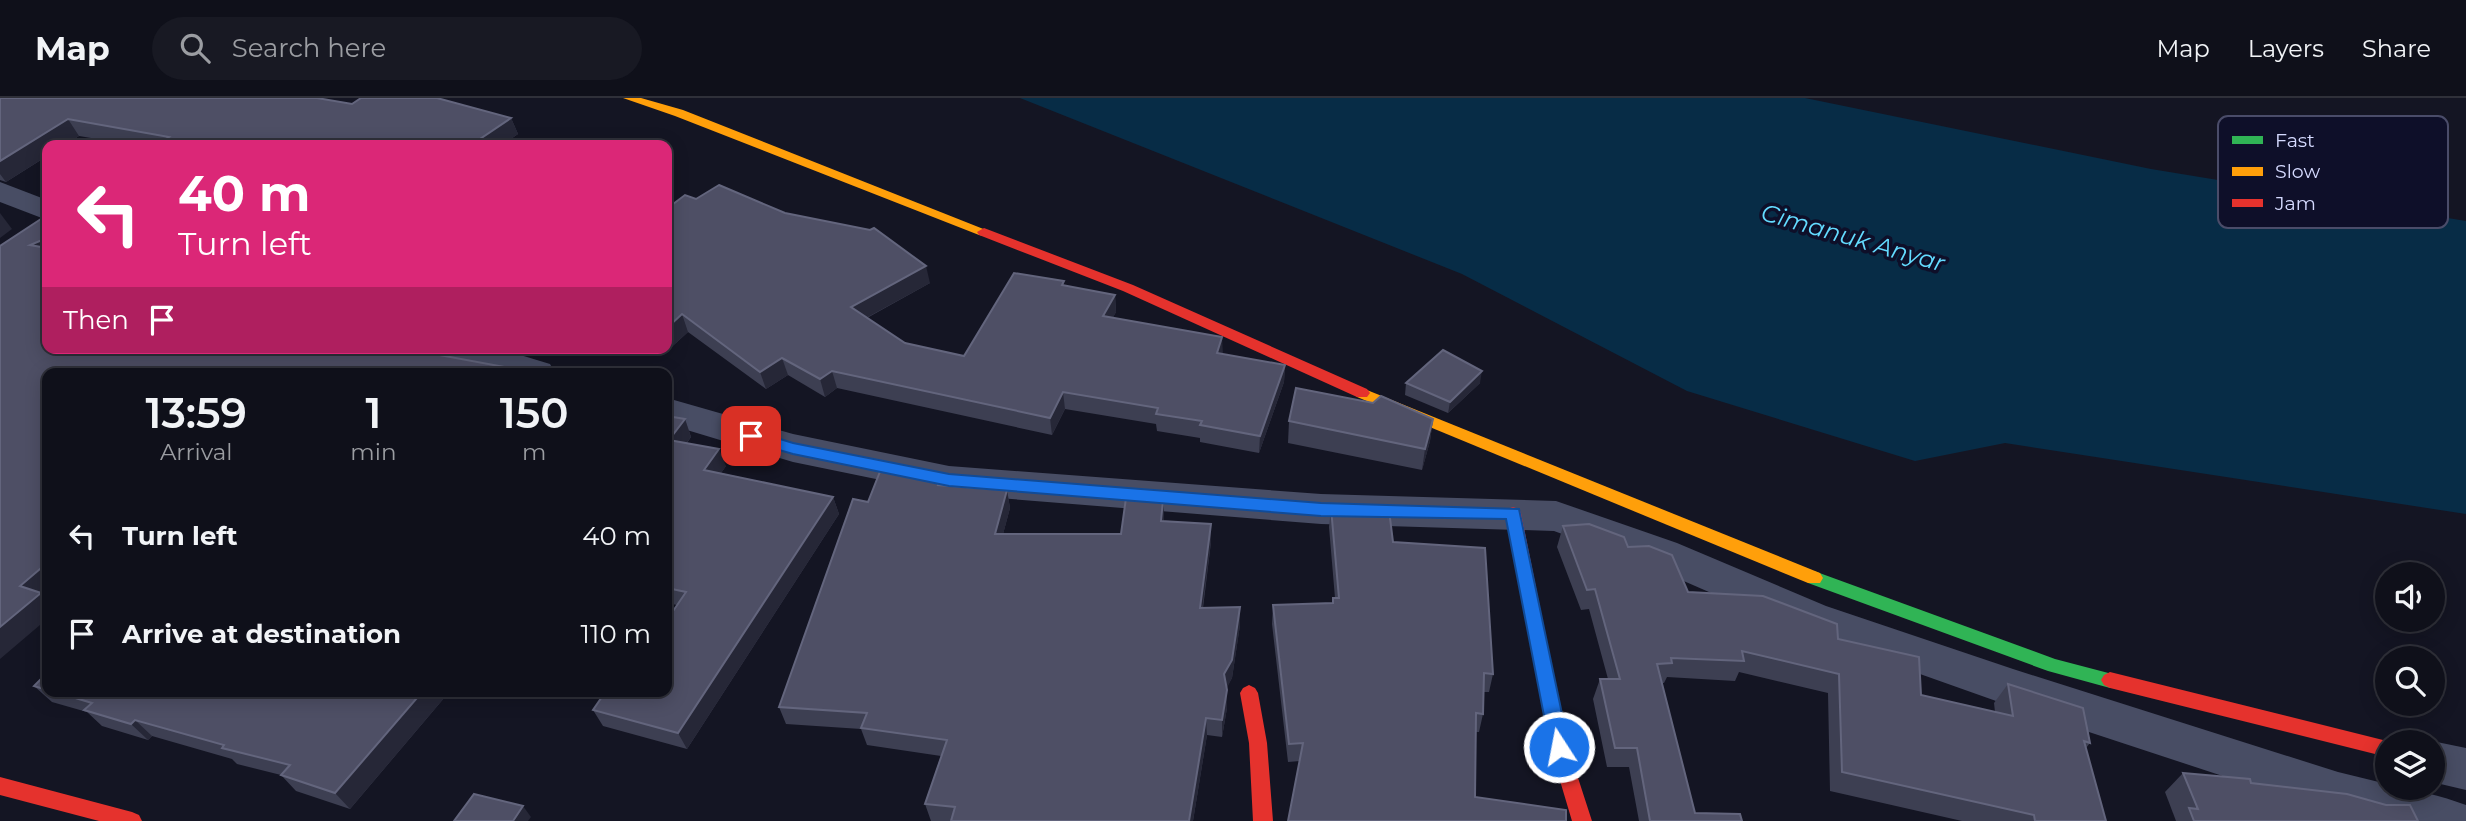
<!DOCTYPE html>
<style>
body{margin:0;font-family:Montserrat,sans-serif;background:#181923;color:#f1f3f6;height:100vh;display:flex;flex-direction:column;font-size:26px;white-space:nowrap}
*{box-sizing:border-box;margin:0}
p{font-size:23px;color:#9b9da2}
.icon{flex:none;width:38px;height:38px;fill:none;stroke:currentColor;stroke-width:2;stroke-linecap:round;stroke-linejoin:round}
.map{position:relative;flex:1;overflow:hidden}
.side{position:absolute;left:42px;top:270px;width:630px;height:329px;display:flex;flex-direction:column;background:#0f101a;border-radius:14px;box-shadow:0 4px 18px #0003,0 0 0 2px #2f3039}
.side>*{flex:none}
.hud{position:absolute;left:42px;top:42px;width:630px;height:214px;border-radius:14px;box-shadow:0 4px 18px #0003,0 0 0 2px #2f3039;background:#db2777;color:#fff;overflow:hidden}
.tools{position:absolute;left:2375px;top:464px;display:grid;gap:14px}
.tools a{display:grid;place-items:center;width:70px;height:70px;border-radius:50%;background:#0f101a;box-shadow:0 4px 18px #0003,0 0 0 2px #2f3039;font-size:35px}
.pin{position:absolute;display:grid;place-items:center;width:60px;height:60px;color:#fff;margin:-30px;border-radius:14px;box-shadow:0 4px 10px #0006}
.me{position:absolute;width:77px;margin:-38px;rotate:349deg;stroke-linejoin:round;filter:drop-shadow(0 0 5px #0008)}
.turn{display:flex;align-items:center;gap:24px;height:147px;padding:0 21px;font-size:32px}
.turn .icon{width:91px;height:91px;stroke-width:2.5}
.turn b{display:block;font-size:49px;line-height:60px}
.then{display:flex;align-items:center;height:66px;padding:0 21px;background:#0003;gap:14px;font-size:26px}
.eta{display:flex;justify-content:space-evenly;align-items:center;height:119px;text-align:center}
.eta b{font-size:42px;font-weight:600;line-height:49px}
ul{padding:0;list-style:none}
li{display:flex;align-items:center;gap:21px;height:98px;padding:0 21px}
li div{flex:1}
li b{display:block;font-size:26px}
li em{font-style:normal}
header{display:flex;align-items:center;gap:42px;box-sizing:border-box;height:98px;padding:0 35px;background:#0f101a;border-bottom:2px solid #2f3039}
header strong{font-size:33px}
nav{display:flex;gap:38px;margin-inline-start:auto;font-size:24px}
.search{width:490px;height:63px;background:#181923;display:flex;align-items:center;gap:18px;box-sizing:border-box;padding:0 24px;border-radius:38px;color:#9b9da2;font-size:26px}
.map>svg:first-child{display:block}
</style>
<header>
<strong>Map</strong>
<div class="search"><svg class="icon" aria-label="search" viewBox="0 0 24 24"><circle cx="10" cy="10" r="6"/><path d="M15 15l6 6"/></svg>Search here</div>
<nav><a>Map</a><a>Layers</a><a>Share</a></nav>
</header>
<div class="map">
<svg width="2466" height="723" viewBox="0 0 2466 723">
<rect width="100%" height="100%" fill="#141523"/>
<!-- water -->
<path fill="#072c46" d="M1020,0h785l346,71 315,52v293l-461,-71 -90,18 -228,-70 -225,-117z"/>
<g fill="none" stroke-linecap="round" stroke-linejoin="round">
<!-- street -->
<g fill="#484d64" fill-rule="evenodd">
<path d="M0,84l47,18v20l-47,-18z"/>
<path d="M438,250h59l53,16 5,9h-59l-53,-17z"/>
<path d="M667,300l126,36 156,32 372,28 235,7 121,42 149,63 187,63 325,103 49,12v4c27,0 54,8 79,17v16h-102l-26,-7 -325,-107 -217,-77 -149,-65 -93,-34 -233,-7 -372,-30 -156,-32 -126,-38z"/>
<path d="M2432,643l34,7v42l-34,-8v-40h-4z"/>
</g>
<!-- fast -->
<path fill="#30b455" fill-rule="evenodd" d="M1814,473l241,88 61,16 3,5 -3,5 -6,3 -62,-17 -240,-88 -3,-5 3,-5z"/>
<!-- slow -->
<g fill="#ff9f0a" fill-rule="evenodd">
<path d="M623,0h18l42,12 308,122 -7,4 -5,-1 -304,-119z"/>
<path d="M1362,290l458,185 3,5 -3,5h-12l-451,-186 -3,-4 3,-4z"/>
</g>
<!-- jam -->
<g fill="#e5322d" fill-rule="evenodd">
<path d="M984,130l149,57 234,104 3,4 -3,4h-10l-234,-106 -144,-56 -2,-3z"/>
<path d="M1513,409l6,2 2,4 47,234 24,74h-20l-22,-74 -45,-234 2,-4z"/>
<path d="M2110,574l277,69 3,1h-3v15l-277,-69 -6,-3 -3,-5 3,-5z"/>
<path d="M1249,587l6,3 3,5 9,50 6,78h-20l-4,-78 -9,-50 3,-5z"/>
<path d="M0,679l132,35 7,3 3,6h-43l-99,-26z"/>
</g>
</g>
<!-- wall -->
<g fill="#3d3f52">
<path d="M0,0l352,6 159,14 7,16 -16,11h-369l-54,-9 -73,46 -6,-2z"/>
<path d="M667,108l263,77 -63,35 38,25 59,13 101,-70 50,9 1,17 -3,5 109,37 63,11 -1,17 -25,71 -59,-11v-4l-43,-7 -1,-7 -91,-15 -13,26 -215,-47 -12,9 -37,-22 -22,14 -78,-57 -23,21 -10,-5h12z"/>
<path d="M1406,285h74l-32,30 -43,-18z"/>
<path d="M667,318l18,3 6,18 -4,6 39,23 -5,7 112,24 6,17 -152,235 -84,-23 -10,-16 74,-19 10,-86 -10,-2z"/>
<path d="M1433,321l-3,22 -8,29 -134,-27 1,-22z"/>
<path d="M943,387l64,5 3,18 -7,26h118l42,-34 1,21 47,21 -8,66 37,-1v18l-8,53 -6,10 1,20 -5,29 -15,-2 -14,86h-262l-6,-17 16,-48 -74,-11 -6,-16 -75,-5 -7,-17z"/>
<path d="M1331,410l62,34 100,132 -4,18h-5l-1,22 -4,18h-3l-1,65 91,24 -266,-60 -12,1 -16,-138 1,-19 59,-2 1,-5h2l-6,-71z"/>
<path d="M1563,428l65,21 60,45 150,47 83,56 74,17 -1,-9 14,-19 82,59 -4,5 20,73h-144l-132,-30 -2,-98 -89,-21 -4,9 -68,-4 -3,6h-2l33,130 47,8h-103l-10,-54h-22l-14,-68 7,-20h8l-19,-70 -8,1 -24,-63z"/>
<path d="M47,575v18h403l-100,118 -54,-18 -15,-16 -44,-11 -5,-5 -80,-23 -4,4 -46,-14 -15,-14 -35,-10 -18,-16z"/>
<path d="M2183,675l235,48h-242l-11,-29z"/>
</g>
<!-- shaded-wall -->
<g fill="#262737">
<path d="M511,20l7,16 -16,11h-31z"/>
<path d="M68,21l11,17 -15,9h-17v11l-41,26 -6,-8v-13z"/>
<path d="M0,115l12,16 -12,9z"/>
<path d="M47,140v22l-17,-15z"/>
<path d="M926,168l4,17 -75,41 -4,-17z"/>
<path d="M1115,197l1,17 -11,21 -2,-17z"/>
<path d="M682,216l6,18 -23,21 -2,-5h4v-20z"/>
<path d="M1222,239l1,17 -6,-1z"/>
<path d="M415,250h20l3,5 -16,15 -10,-18z"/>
<path d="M782,260l6,17 -22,14 -6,-17z"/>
<path d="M1285,267l-1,17 -25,71 1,-17z"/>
<path d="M832,273l5,17 -12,9 -5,-18z"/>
<path d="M1482,273l-2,12 -32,30 2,-11z"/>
<path d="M1063,294l2,17 -13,26 -2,-17z"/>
<path d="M685,321l6,18 -15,20 -7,-17z"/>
<path d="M1433,321l-3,22 -8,29 3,-21z"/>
<path d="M719,351l7,17 -15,21 -7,-17z"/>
<path d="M1007,392l3,18 -12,45 -3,-19z"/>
<path d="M833,399l6,17 -152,235 -9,-16z"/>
<path d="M1163,402l1,18 -2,21 -1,-18z"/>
<path d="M1211,426v18l-11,84v-18z"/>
<path d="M47,465v31l-2,2 2,2v21l-47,40v-32l20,-41z"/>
<path d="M1240,509v18l-8,53 -7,14 -1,-18z"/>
<path d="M1227,592v18l-5,29v-17z"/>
<path d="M423,593h27l-100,118 -15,-16z"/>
<path d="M1206,620l1,17 -14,86h-4z"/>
<path d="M135,622l17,16 -4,4 -17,-16z"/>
<path d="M523,708l8,11 -3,4h-15z"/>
</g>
<!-- building -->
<g fill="#4e4f65" stroke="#63657d" stroke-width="2">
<path d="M0,0h317l35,6 9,-6h76l74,20 -40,27h-315l13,-8 -101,-18 -68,42z"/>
<path d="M719,87l66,28 85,17 4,-2 52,38 -75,41 54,36 59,13 50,-83 50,8 -2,4 53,10 -12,21 119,21 -5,16 68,12 -25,71 -60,-11 2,-4 -46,-7 2,-6 -95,-16 -13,26 -218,-47 -12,8 -38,-21 -22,14 -78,-58 -15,14v-122l2,1 16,-12 11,4z"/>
<path d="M47,117v23l-17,7 17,3v100h368l-3,2 125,23h-490v190l-27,23 21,7 -41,34v-381z"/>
<path d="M1443,252l39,21 -32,31 -44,-19z"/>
<path d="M1296,290l77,15 8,-7 52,23 -8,30 -136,-28z"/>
<path d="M667,318l18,3 -16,21 50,9 -15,21 129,27 -155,236 -85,-23 13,-19h61v-71l19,-28 -19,-4z"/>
<path d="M881,371l60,8 -3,8 69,5 -12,44h126l5,-36 37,2 -2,21 50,3 -11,84 40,-1 -8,53 -8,14 3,16 -5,30 -16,-2 -17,103h-238l4,-14 -30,-3 22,-64 -86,-12 6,-15 -88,-6 74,-208 15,3z"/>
<path d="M1331,410l58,2 4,32 92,6 8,126 -9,-1 -1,41 -7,-1 -1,84 91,13v11h-278l15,-78 -14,1 -16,-139 60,-2v-5h6z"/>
<path d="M1589,426l35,13 4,10 21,-1 23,9 16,37 75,4 74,28 1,15 81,18 2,38 92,21 -5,-32 75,24 7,35 -6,-2 22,80h-71l-1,-6 -192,-43 -3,-98 -97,-23 2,10 -73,-3 1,5 -15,1 38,149 45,1 2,7h-92l-13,-73h-22l-15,-69h20l-25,-90 -8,1 -24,-64z"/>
<path d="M47,575v17l-13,-4z"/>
<path d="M52,593h371l-88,102 -54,-18 9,-10 -68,-17 2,-3 -89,-25 -4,4 -47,-14 8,-7z"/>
<path d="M2183,675l67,6 1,4 96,11 39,11h24l8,16h-224l-5,-13 9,1z"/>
<path d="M474,696l49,12 -10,15h-59z"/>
</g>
<!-- route -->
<path fill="#1a73e8" stroke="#114b97" stroke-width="2" d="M751,332l42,13 156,31 372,29 198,6 50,238 -3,6h-13l-3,-6 -44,-228 -185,-3 -372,-30 -156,-32 -48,-14 -2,-4z"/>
<g text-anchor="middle" stroke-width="7" stroke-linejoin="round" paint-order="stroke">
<!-- water labels -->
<g font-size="24" font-style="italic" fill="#63dbff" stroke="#0e0f29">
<text transform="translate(1853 140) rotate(16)" y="8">Cimanuk Anyar</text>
</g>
</g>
<!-- legend -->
<rect x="2218" y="18" width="230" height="112" rx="10" fill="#0e0f29" stroke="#4a4c69" stroke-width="2"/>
<rect x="2232" y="38" width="31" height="8" fill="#30b455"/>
<rect x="2232" y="69" width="31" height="9" fill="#ff9f0a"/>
<rect x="2232" y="101" width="31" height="8" fill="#e5322d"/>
<g font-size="19" fill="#d5daff">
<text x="2275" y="49">Fast</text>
<text x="2275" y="80">Slow</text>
<text x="2275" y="112">Jam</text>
</g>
</svg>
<div class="tools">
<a><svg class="icon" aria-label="sound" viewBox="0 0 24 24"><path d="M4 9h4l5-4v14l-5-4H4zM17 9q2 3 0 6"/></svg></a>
<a><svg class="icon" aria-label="search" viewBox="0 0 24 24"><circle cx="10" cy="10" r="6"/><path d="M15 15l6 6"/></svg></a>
<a><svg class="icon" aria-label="layers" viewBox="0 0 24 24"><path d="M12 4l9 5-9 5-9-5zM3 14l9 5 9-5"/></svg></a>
</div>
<div class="pin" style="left:751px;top:338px;background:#d93025"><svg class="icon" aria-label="arrive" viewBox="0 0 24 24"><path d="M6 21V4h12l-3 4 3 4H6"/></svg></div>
<svg class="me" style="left:1559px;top:649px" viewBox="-20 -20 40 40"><circle r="17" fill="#1a73e8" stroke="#fff" stroke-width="3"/><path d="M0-11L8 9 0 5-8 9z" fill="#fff"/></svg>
<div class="hud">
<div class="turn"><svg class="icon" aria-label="left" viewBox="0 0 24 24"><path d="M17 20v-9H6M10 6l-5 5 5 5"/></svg><div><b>40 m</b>Turn left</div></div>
<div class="then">Then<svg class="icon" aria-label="arrive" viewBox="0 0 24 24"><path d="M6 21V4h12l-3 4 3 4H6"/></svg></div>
</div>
<section class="side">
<div class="eta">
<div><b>13:59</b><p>Arrival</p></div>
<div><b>1</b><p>min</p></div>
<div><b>150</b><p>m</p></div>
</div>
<ul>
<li><svg class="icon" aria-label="left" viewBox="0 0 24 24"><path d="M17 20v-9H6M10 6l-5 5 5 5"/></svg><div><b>Turn left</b></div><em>40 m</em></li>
<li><svg class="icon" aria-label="arrive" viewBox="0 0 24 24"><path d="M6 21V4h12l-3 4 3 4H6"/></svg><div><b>Arrive at destination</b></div><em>110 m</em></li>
</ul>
</section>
</div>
